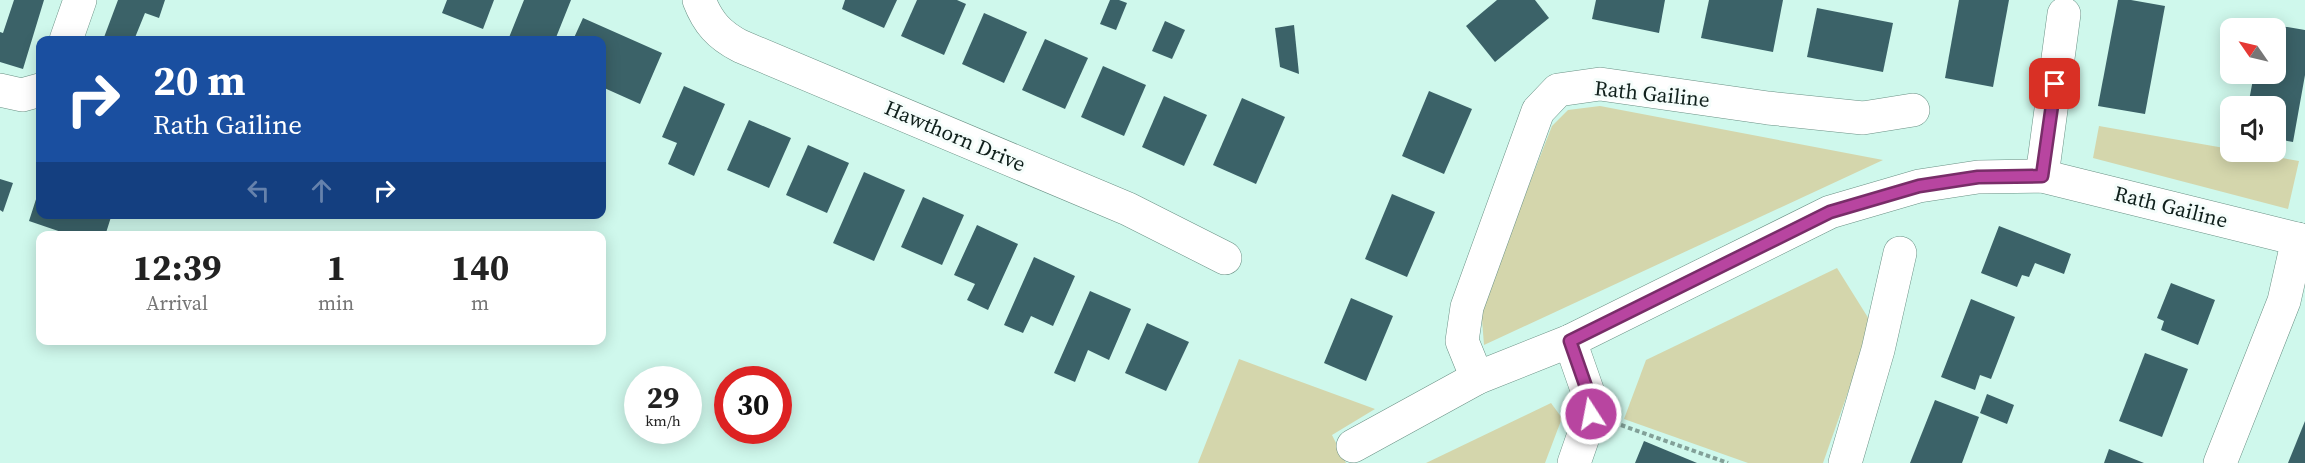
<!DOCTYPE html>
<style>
body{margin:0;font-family:"Source Serif 4",serif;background:#f6f6f6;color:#222;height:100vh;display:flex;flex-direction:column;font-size:22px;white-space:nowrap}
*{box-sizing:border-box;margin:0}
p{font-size:20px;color:#767676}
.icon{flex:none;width:33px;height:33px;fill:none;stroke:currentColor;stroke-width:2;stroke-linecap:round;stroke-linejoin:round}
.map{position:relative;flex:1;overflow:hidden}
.sheet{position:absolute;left:36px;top:231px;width:570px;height:114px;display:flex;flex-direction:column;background:#fff;border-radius:12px;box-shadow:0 3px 15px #0003}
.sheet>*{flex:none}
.top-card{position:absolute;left:36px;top:36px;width:570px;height:183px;border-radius:12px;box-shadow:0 3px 15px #0003;background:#1a4fa0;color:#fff;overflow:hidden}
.needle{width:39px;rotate:304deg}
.tools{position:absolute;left:2220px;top:18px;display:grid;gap:12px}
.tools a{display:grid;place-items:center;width:66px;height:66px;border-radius:12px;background:#fff;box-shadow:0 3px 15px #0003;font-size:30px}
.speed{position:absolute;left:624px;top:366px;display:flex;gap:12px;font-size:30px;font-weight:700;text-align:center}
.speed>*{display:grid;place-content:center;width:78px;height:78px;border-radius:50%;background:#fff;box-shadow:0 3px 15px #0003;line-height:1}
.speed small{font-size:15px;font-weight:400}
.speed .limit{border:9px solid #d22;background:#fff;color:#111}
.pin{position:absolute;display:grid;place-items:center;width:51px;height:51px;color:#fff;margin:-26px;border-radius:12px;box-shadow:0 3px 9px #0006}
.me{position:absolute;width:66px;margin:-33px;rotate:349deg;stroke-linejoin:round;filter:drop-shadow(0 0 4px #0008)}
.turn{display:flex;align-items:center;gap:21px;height:126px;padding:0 18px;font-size:27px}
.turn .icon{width:78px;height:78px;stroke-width:2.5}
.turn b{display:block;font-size:42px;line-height:51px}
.lanes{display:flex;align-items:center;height:57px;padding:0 18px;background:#0003;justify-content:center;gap:30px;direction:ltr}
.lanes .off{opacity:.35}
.eta{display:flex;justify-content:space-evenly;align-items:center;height:102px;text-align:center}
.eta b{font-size:36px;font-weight:700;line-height:42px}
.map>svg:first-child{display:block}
</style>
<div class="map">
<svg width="2305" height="463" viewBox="0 0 2305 463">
<rect width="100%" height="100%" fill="#cff8ec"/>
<!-- green -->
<g fill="#d4d6ac">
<path d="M1600,106l283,54 -399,185 -3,-38 71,-181 16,-16z"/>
<path d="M2099,126l131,23v3h17l52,9 -11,48 -195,-51z"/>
<path d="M1837,268l35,56 -49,139h-75l-124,-44 22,-59z"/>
<path d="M1239,359l136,50 -43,26 14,28h-148z"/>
<path d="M1551,403l11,15 -17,45h-119z"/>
</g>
<!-- building -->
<g fill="#3b6268">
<path d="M14,0h30l-21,69 -23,-7v-30l3,1z"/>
<path d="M118,0h47l-6,18 -14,-5 -11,27h-31z"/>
<path d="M447,0h47l-11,29 -41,-16z"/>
<path d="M524,0h47l-16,40h-47z"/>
<path d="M845,0h52l-13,28 -42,-19z"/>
<path d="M917,0h40l9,4 -22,51 -43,-19z"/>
<path d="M1110,0h9l8,3 -11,27 -16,-6z"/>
<path d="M1497,0h38l14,18 -54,44 -29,-36z"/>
<path d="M1596,0h69l-6,33 -67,-14z"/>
<path d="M1709,0h74l-10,52 -72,-14z"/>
<path d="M1959,0h50l-16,87 -48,-9z"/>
<path d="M2118,0h13l34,6 -20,108 -47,-8z"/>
<path d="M1817,8l76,15 -10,49 -76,-15z"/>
<path d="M984,13l43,19 -23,51 -42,-19z"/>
<path d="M583,18l79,35 -22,51 -38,-17v-47h-29z"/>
<path d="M1165,21l20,9 -13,29 -20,-8z"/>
<path d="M2263,23l42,7v45l-12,67 -17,-3v-33h-28l6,-32h22v-46h-14z"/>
<path d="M1294,25l5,49 -19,-7 -5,-39z"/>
<path d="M1045,39l43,19 -23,51 -43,-19z"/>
<path d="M1103,66l43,19 -22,51 -43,-19z"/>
<path d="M684,86l41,18 -31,72 -26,-12 9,-21 -15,-6z"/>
<path d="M1429,91l43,18 -28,65 -42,-18z"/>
<path d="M1164,96l43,19 -23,51 -42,-19z"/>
<path d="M1242,98l43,19 -29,67 -43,-19z"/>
<path d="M749,120l42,18 -22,50 -42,-18z"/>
<path d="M808,145l41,18 -22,50 -41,-18z"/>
<path d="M864,172l41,18 -31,71 -41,-18z"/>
<path d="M0,179l13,4 -10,29 -3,-2z"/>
<path d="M38,193l2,1v20h63l8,3 -6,19h-32l-44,-15z"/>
<path d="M1392,194l43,18 -28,65 -42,-18z"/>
<path d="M923,197l41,18 -22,50 -41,-18z"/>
<path d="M977,225l41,19 -30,66 -21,-10 8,-16 -21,-9z"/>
<path d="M1999,226l72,28 -7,20 -29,-11 -6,14 -7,-2 -5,12 -36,-14z"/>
<path d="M1034,257l41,19 -22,50 -22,-10 -8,17 -19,-8z"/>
<path d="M2171,283l44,17 -17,45 -37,-15 3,-9 -7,-3z"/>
<path d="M1090,291l41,18 -22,51 -21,-10 -13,32 -21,-9z"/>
<path d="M1351,298l42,18 -27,65 -42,-18z"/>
<path d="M1971,299l44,18 -24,62 -11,-4 -5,15 -34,-13z"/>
<path d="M1147,323l42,19 -23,49 -41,-18z"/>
<path d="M2145,353l43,16 -26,68 -43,-16z"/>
<path d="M1987,394l27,11 -7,19 -27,-11z"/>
<path d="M1935,400l44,17 -17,46h-52z"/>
<path d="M2305,421v42h-17z"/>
<path d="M1644,441l53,22h-62z"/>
<path d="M2109,449l35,14h-40z"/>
</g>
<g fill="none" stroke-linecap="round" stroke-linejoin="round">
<defs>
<g id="minor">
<path d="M699,0c9,23 20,35 41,46l388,163 97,49"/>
<path d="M66,40l14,-40"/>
<path d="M0,90l22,5 18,-5"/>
<path d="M2042,176l22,-162"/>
<path d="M1570,341l22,63 -1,10 -17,49"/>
<path d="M1477,378l-15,-37 5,-34 71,-196 20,-21 42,-6 168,24 95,10 50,-8"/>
<path d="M1353,446l124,-68 93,-37 260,-129 89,-26 59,-9 64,-1 263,65"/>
<path d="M1845,463l33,-113 22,-97"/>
<path d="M2220,463l64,-162 14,-62"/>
</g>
</defs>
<!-- minor casing -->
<use href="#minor" stroke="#6a9185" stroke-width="34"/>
<!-- path -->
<path stroke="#82a098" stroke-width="4" stroke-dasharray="4.5 3" stroke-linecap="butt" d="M1621,425l107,38"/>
<!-- minor -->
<use href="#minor" stroke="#fff" stroke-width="33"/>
</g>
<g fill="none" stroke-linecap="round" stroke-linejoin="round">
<defs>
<path id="route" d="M1591,414l1,-10 -22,-63 260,-129 89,-26 59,-9 64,-1 13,-92"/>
</defs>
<!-- route casing -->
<use href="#route" stroke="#782d68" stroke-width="15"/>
<!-- route -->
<use href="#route" stroke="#b845a0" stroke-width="10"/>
</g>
<g text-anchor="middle" stroke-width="6" stroke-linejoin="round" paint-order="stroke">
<!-- street labels -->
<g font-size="21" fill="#10201c" stroke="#f5fdfb">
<text transform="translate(1652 94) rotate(6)" y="7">Rath Gailine</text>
<text transform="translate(955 136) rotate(23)" y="7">Hawthorn Drive</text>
<text transform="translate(2171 207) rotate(14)" y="7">Rath Gailine</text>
</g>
</g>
</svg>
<div class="tools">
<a><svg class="needle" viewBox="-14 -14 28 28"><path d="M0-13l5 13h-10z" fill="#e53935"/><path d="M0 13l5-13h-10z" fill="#767676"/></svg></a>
<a><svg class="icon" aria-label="sound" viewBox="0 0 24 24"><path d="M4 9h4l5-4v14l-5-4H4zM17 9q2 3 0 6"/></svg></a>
</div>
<div class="speed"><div>29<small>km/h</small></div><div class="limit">30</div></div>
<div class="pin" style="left:2055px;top:84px;background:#d93025"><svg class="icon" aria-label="arrive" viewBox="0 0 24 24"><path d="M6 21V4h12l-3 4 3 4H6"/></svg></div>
<svg class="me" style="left:1591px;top:414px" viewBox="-20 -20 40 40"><circle r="17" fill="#b845a0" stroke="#fff" stroke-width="3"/><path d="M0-11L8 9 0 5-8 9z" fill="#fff"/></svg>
<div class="top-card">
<div class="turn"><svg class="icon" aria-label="right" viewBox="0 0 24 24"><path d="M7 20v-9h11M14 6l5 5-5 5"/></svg><div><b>20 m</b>Rath Gailine</div></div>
<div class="lanes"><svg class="icon off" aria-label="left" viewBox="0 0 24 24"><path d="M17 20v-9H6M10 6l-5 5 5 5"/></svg><svg class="icon off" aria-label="ahead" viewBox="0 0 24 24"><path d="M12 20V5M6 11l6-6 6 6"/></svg><svg class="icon" aria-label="right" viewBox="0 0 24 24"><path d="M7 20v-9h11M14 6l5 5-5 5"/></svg></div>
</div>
<section class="sheet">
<div class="eta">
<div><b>12:39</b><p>Arrival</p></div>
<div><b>1</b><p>min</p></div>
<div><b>140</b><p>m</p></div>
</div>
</section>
</div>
